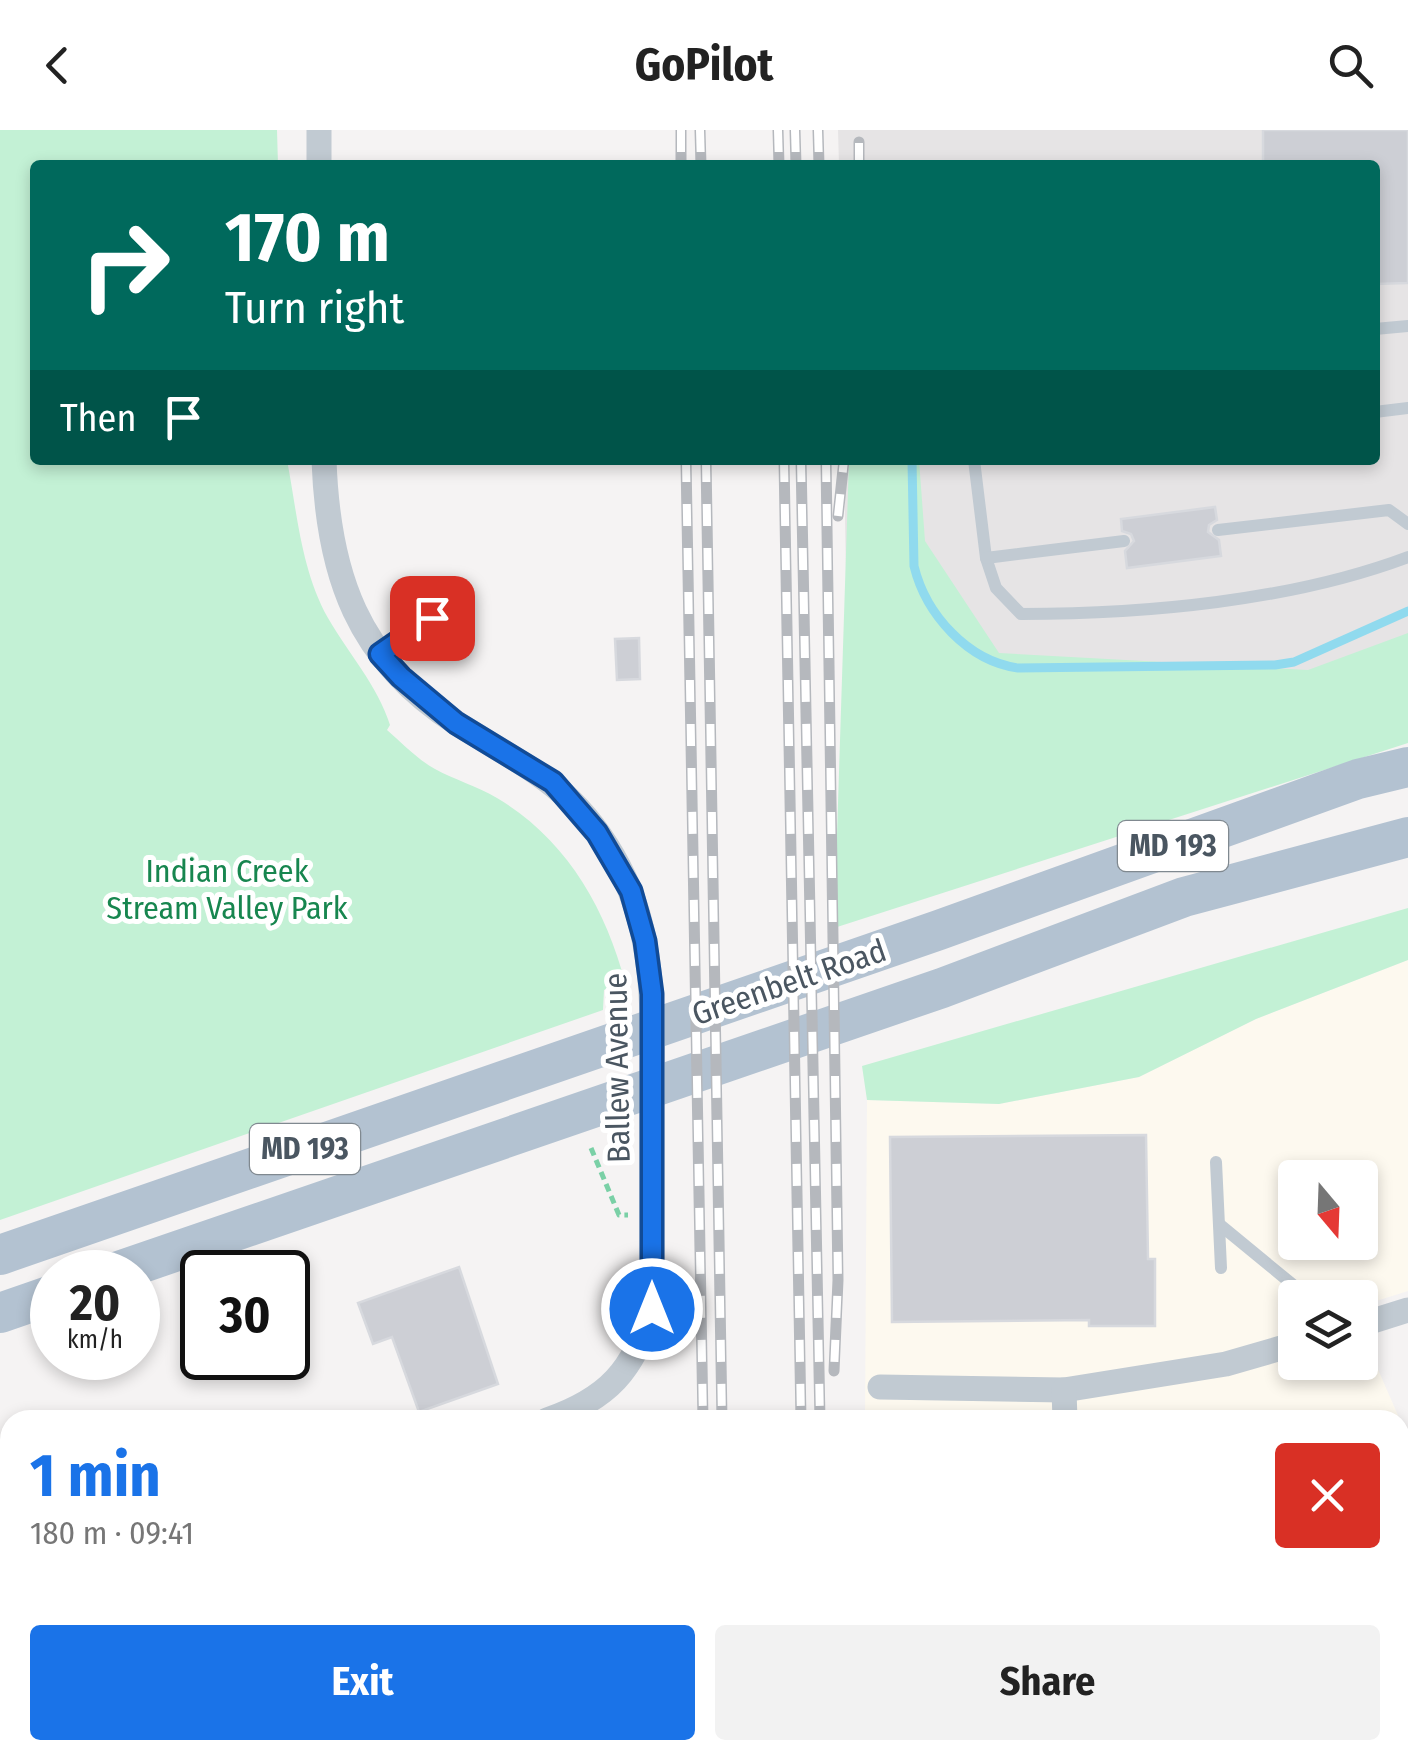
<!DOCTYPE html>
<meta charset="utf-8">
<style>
body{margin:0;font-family:"Fira Sans Condensed",sans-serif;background:#f2f2f2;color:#222;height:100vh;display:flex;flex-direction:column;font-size:38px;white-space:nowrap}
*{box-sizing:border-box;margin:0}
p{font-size:32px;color:#767676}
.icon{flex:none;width:55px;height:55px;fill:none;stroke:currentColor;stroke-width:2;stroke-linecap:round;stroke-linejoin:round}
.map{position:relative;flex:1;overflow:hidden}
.sheet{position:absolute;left:0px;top:1280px;width:1410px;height:350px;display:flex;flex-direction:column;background:#fff;border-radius:30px 30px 0 0;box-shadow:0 5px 15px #0003}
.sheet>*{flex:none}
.guide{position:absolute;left:30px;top:30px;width:1350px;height:305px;border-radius:10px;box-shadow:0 5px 15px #0003;background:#00695c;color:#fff;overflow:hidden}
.needle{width:65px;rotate:161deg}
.buttons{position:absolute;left:1278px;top:1030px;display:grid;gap:20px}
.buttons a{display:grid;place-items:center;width:100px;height:100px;border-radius:10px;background:#fff;box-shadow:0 5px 15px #0003;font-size:50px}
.speed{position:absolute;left:30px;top:1120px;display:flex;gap:20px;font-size:50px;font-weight:700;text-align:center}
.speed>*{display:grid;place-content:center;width:130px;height:130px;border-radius:50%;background:#fff;box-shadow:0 5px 15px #0003;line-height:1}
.speed small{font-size:25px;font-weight:400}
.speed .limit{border:5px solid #111;border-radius:15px;background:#fff;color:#111}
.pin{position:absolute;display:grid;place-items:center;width:85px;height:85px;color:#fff;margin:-42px;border-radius:20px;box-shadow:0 5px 15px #0006}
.me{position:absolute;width:110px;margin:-55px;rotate:0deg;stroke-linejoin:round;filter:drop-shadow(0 0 8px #0008)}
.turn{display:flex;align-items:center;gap:35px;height:210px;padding:0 30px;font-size:45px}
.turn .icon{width:130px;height:130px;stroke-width:2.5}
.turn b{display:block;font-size:70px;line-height:85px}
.then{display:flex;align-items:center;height:95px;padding:0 30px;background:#0003;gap:20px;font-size:38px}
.round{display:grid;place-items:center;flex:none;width:105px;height:105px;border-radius:10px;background:#f2f2f2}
.head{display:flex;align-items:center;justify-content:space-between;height:170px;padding:0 30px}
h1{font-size:60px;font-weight:700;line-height:75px;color:#1a73e8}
.action{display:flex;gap:20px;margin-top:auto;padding:20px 30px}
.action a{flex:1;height:115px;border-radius:10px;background:#1a73e8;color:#fff;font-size:40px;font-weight:700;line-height:115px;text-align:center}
.action a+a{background:#f2f2f2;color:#222}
header{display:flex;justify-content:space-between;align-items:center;height:130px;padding:0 30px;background:#fff;font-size:45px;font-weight:700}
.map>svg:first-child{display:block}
</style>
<header><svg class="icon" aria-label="back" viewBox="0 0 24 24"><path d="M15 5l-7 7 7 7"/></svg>GoPilot<svg class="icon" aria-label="search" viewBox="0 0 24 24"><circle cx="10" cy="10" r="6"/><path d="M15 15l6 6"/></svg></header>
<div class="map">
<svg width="1408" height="1630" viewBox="0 0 1408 1630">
<rect width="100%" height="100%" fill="#f5f3f3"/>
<!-- commercial -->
<g fill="#fdf9ef" fill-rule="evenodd">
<path d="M1408,830v331l-48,15v-8h-65v64h65v-34l40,92h-535l2,-320 132,4 140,-27 117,-58zM1295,1048h65v64h-65z"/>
<path d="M1400,1290l8,18v322h-545v-10h537z"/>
</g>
<!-- education -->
<path fill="#e6e4e5" d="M838,0h570v555l-559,64 -5,-289h531v-295h-536z"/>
<!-- green -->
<g fill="#c3f1d5">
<path d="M0,0h277l1,35h-243v295h252c10,52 14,110 41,158 20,35 50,68 62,107l-3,5c15,13 30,29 48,39 20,11 42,17 62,29 69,41 108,109 128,184l-21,8 -1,20 -603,210z"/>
<path d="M849,330h70l6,81 74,112 309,17 100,-37v110l-574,185z"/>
<path d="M1408,778v52l-152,59 -117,58 -140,27 -132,-4 -5,-34z"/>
</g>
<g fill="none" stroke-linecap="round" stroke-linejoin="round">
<!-- stream -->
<path stroke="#90daee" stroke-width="9" d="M912,330l2,106c12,49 54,95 104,102l257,-3 19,-3 114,-51"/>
</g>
<!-- building -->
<g fill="#cdcfd5" stroke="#d7d9de" stroke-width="2.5">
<path d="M1263,0h145v153l-33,1v-119h-112z"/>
<path d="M1215,377l2,13 -8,5 -1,7 11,8 2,16 -94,12 -2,-17 9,-10 -3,-7 -9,-3 -1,-12z"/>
<path d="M639,508l1,41 -23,1 -2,-41z"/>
<path d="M1146,1005l2,124h7v67h-66v-6l-197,2 -2,-185z"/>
<path d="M459,1137l39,117 -79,28 -27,-75 -19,7 -15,-41z"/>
</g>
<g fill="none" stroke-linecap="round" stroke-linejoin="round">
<!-- path -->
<path stroke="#7ad0a6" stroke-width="5" stroke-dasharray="8 5" stroke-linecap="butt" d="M591,1018l28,67h9"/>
<!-- service -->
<g stroke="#c1cad2" stroke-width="12">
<path d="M1375,199l33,-3"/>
<path d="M1375,282l33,-4"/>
<path d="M974,330l12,98 10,30 25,26c124,0 270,-13 387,-57"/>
<path d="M1218,400l171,-20 19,14"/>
<path d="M986,428l138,-17"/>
<path d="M381,524l50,-36"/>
<path d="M1216,1032l5,106"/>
<path d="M1219,1094l90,74"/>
<path d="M1025,1620v10"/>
</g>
<!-- minor -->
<g stroke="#c1cad2" stroke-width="25">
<path d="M319,0v35"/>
<path d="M324,330c4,114 33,200 134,264 71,45 119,63 161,143 40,75 33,163 33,245 0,66 0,131 0,197 -18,61 -44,90 -105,111"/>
<path d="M1360,1195l48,-15"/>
<path d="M880,1257l184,3 162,-26 69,-20"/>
<path d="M1064,1260l1,30"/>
<path d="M0,1482l10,29"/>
<path d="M41,1620l3,10"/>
<path d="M1091,1620l1,10"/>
</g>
<!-- primary -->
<g stroke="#b3c2d1" stroke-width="40">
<path d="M0,1125l939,-325 419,-151 50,-12"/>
<path d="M116,1142l826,-284 242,-91 224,-60"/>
<path d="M0,1183l52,-18"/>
</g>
<defs>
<g id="rail">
<path d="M681,0v35"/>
<path d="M700,0l1,35"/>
<path d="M778,0l1,35"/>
<path d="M795,0l1,35"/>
<path d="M818,0l1,35"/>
<path d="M859,35v-23"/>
<path d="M686,330l17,960"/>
<path d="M706,330l16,960"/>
<path d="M784,330l17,960"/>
<path d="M801,330l19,960"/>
<path d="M826,330l12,820 -4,91"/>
<path d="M838,386l6,-56"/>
<path d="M708,1620v10"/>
<path d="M728,1620v10"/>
<path d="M807,1620v10"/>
<path d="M825,1620v10"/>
</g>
</defs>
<!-- rail casing -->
<use href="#rail" stroke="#b5b8bd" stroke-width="11"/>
<!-- rail -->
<use href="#rail" stroke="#fff" stroke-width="8" stroke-dasharray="22" stroke-linecap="butt"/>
</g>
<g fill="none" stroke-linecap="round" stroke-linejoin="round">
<defs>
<path id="route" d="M432,488l-52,36 21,23 55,46 97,59 44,51 34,58 14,50 7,53v315"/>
</defs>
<!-- route casing -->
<use href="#route" stroke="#114b97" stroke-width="25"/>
<!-- route -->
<use href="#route" stroke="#1a73e8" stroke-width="18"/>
</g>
<g text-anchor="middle" stroke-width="10" stroke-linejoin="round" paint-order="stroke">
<!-- shield labels -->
<g fill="#fff" stroke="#808990" stroke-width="2.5">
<rect x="1118" y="691" width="110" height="50" rx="8"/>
<rect x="250" y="994" width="110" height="50" rx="8"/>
</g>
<g font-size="30" font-weight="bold" fill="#4a5661">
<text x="1173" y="726">MD 193</text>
<text x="305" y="1029">MD 193</text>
</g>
<!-- park labels -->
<g font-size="32" fill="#17864f" stroke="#fff">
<text x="227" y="752">Indian Creek<tspan x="227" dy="37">Stream Valley Park</tspan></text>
</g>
<!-- street labels -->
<g font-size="32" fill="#4a5661" stroke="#fff">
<text transform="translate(789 852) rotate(-19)" y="11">Greenbelt Road</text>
<text transform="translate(617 938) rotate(-91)" y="11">Ballew Avenue</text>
</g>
</g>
</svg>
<div class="buttons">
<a><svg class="needle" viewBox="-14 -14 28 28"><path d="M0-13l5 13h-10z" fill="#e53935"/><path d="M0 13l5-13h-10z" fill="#767676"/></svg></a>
<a><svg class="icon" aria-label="layers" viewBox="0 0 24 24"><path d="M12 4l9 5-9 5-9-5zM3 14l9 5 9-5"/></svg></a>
</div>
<div class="speed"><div>20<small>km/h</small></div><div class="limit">30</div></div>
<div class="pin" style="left:432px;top:488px;background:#d93025"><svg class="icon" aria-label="arrive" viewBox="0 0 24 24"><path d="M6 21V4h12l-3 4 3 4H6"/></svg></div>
<svg class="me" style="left:652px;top:1179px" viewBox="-20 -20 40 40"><circle r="17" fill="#1a73e8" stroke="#fff" stroke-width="3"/><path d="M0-11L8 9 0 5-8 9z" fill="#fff"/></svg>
<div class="guide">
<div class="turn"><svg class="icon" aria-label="right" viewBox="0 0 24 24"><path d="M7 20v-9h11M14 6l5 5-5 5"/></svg><div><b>170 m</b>Turn right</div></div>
<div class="then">Then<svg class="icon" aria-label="arrive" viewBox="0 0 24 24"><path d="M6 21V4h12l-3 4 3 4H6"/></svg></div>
</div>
<section class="sheet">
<div class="head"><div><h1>1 min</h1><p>180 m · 09:41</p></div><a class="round" style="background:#d93025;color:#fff"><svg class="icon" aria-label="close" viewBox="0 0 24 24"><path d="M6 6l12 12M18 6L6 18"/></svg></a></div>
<div class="action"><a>Exit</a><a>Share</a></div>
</section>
</div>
